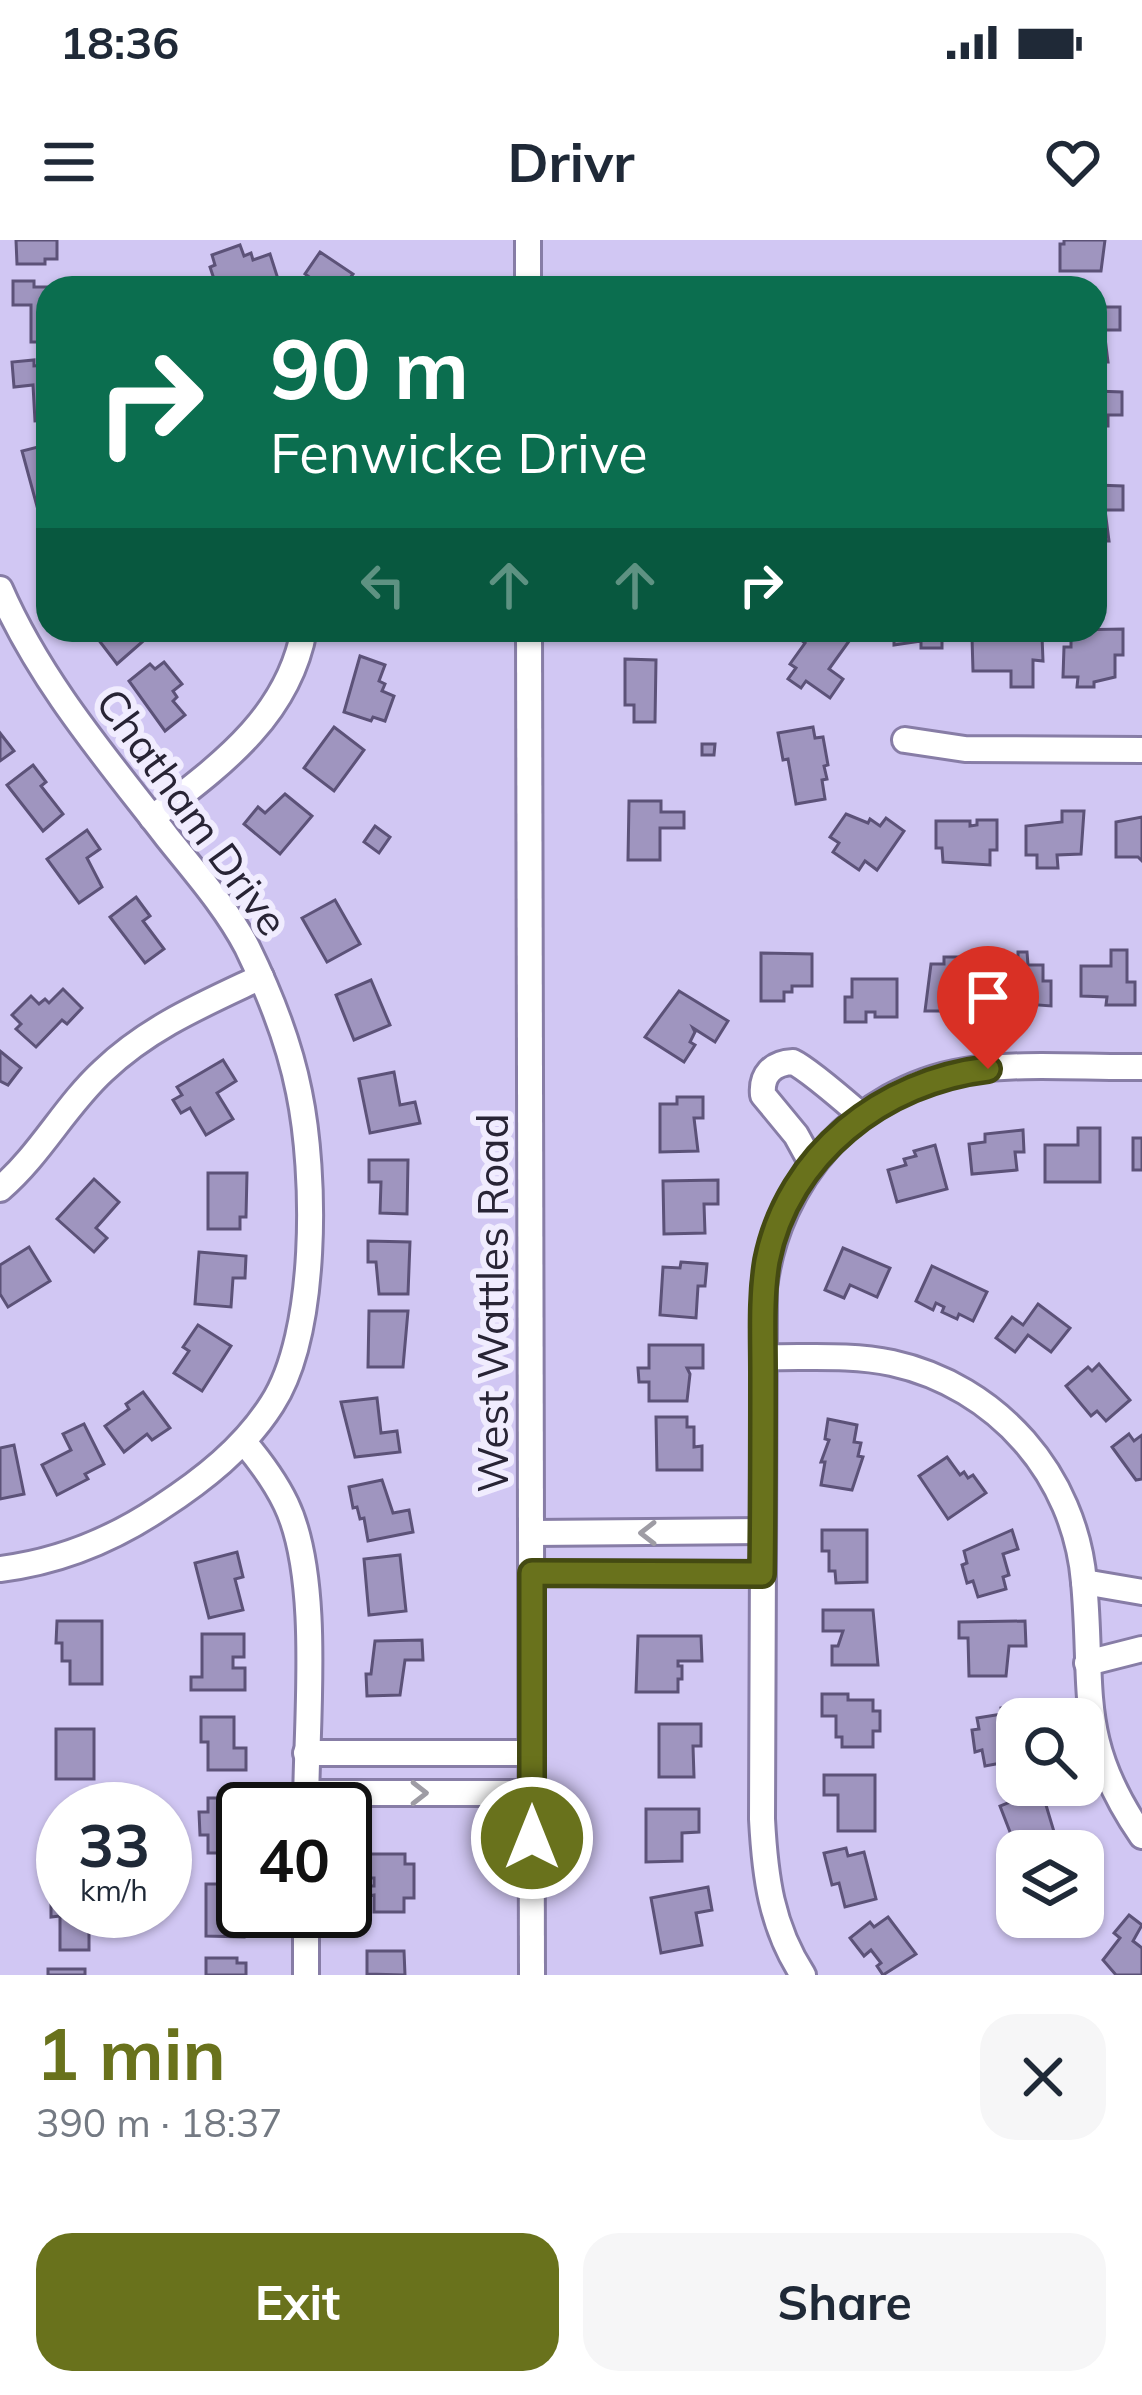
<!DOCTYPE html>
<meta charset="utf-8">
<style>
body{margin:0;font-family:Mulish,sans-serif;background:#f6f6f7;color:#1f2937;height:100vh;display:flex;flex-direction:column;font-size:45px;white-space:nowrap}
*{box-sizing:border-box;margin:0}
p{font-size:39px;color:#747a83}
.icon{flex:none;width:66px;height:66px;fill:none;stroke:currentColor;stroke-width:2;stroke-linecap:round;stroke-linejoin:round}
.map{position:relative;height:1735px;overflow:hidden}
.side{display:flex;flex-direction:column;background:#fff;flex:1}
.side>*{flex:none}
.top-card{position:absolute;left:36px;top:36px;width:1071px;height:366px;border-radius:36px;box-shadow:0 3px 9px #0004;background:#0b6e4f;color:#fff;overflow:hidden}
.tools{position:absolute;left:996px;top:1458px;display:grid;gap:24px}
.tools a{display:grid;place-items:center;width:108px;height:108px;border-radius:24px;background:#fff;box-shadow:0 3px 9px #0004;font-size:60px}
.speed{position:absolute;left:36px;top:1542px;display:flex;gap:24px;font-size:60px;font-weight:700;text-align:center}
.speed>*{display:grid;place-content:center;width:156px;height:156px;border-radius:50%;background:#fff;box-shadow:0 3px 9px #0004;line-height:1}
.speed small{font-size:30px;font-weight:400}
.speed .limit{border:6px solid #111;border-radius:18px;background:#fff;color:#111}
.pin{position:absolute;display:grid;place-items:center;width:102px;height:102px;color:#fff;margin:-123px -51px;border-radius:50% 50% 50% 0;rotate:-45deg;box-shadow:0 0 12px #0007}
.pin .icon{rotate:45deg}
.me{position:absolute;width:132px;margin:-66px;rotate:0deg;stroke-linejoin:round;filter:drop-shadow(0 0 9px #0008)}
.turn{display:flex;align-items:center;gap:42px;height:252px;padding:0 36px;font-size:54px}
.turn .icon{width:156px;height:156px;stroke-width:2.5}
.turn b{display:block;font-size:84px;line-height:102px}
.lanes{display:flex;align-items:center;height:114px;padding:0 36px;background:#0003;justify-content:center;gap:60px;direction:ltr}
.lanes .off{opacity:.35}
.round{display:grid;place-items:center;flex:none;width:126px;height:126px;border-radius:36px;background:#f6f6f7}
.headline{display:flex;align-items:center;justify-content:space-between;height:204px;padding:0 36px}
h1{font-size:72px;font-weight:700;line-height:90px;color:#69721c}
.button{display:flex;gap:24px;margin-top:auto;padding:24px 36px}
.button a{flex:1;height:138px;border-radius:36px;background:#69721c;color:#fff;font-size:48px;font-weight:700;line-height:138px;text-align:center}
.button a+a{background:#f6f6f7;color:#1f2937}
.status{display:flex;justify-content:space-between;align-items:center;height:84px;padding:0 60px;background:#fff;direction:ltr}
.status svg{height:33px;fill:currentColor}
header{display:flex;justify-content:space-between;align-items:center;height:156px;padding:0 36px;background:#fff;font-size:54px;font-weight:700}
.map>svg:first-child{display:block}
</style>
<div class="status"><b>18:36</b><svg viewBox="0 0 49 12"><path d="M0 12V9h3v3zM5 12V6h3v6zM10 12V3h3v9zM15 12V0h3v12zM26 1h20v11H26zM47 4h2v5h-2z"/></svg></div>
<header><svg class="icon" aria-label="menu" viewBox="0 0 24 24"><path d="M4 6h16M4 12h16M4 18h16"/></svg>Drivr<svg class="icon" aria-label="heart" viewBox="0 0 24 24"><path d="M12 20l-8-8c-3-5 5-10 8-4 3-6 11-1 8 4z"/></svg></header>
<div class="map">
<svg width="1142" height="1735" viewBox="0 0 1142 1735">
<rect width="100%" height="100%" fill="#d1c7f3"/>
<!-- building -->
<g fill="#9f95bf" stroke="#5c5278" stroke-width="3">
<path d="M16,0h41v19h-12v5h-28z"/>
<path d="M1064,0h41l-4,31h-41v-27h4z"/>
<path d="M240,5l4,11 7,-3 2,7 17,-6 8,25 -20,7 -2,-5 -20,7h-19l-7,-21 5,-2 -3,-10z"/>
<path d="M320,12l33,22 -6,8 9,6h-41l-6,-4 3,-5 -7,-5z"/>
<path d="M13,41h21v6h29l-15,1v54h-17v-37h-18z"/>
<path d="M1095,67h25v23h-16l4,32h-13z"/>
<path d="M34,120v6l14,-1v55l-13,1 -2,-36 -19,2 -2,-25z"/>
<path d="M1095,151l27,1v23h-14v11h-5v29h-8z"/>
<path d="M42,206l6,16v45l-10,3 -16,-59z"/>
<path d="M1095,245l28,1v24h-18l4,31h-14z"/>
<path d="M1123,389v26h-8v22l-21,5v5h-17l1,-10h-15l1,-30h7v-17z"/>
<path d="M91,390h54l4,6 -32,28z"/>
<path d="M370,390h40l-1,4 -12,-2 -1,6 -27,-4z"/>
<path d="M802,390h40l10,7 -23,32 14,10 -13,19 -24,-17 -5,7 -13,-9 8,-11 -6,-4 15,-21 -8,-6z"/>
<path d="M877,390h65v18h-21v-7l-27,4v-5h-17z"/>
<path d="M986,390h21v7l35,-1 1,25 -10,-1v27h-22v-16h-38l-1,-34h14z"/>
<path d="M360,416l25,9 -6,16 6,3 -3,7 12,5 -9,25 -12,-4 -2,4 -27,-9z"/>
<path d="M625,419l31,1 -1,62h-21v-17h-9z"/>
<path d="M164,422l18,22 -9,7 4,6 -4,4 12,14 -20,16 -36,-50 21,-17 5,5z"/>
<path d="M334,487l30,23 -30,41 -30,-23z"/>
<path d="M813,487l2,11 8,-1 5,28 -4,1 3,13 -5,1 3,19 -29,5 -8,-45 -5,1 -5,-27z"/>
<path d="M0,493l14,18 -14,10z"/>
<path d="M702,504h13l-1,11h-12z"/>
<path d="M33,525l13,17 -5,4 22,28 -20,17 -36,-46z"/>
<path d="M285,554l27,22 -32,38 -36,-30 14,-17 7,6z"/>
<path d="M629,561h32v11h23v16h-24v32h-32z"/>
<path d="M1062,571h22l-3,43 -24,1 1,13h-21v-13h-11v-29l36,-4z"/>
<path d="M846,574l22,9 2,-4 10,7 6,-8 18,13 -27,39 -12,-9 -6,9 -26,-18 6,-9 -9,-6z"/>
<path d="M1142,577v44l-4,-4h-22v-35z"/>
<path d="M977,580h20v30h-7v15l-47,-3 -1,-14h-6v-27h34v5l7,-1z"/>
<path d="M375,586l15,11 -11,16 -15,-11z"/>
<path d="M87,590l13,19 -13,9 15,29 -23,16 -32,-44z"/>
<path d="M136,657l14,19 -7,5 21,28 -19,14 -35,-46z"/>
<path d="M335,660l25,44 -33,18 -25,-44z"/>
<path d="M1111,710h16v32h8v23h-29l1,-8 -26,-1v-30h30z"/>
<path d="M1018,712h9l1,13h15v16h8v25l-39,-3v-5h-14v-33h20z"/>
<path d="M761,713l51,1v32h-20v6h-8v9h-23z"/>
<path d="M944,717h20l-1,7h17l-1,26h-12v6h-21v15h-21l6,-47h13z"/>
<path d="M852,739h45v38h-22v-5h-9v10h-21v-25h7z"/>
<path d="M371,740l19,45 -36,15 -18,-45z"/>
<path d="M63,749l19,19 -15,16 -5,-4 -26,27 -20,-18 5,-5 -9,-9 19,-19 8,8 6,-5 4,4z"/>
<path d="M679,751l49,30 -13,21 -22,-14 2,4 -5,10 5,3 -11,17 -39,-25z"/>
<path d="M0,811l21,17 -13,17 -8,-4z"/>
<path d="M223,820l13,21 -19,12 16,26 -27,16 -16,-27 -9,5 -8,-13 9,-5 -5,-8z"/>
<path d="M394,832l6,33 15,-3 5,21 -50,10 -11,-54z"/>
<path d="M677,857h26v21h-9l4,33 -38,1v-48h17z"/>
<path d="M1078,888h22v54h-55v-37h33z"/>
<path d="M1023,890l1,22h-9l2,18 -45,4 -3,-30 16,-2v-8z"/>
<rect x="1133" y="898" width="9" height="32"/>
<path d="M935,905l12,44 -50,13 -9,-32 18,-5 -2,-6 12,-3 -2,-5z"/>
<path d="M369,920h39l-1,54 -27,-1 1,-31h-12z"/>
<path d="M208,933h39l-1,44h-6v12h-32z"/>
<path d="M94,939l25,23 -23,26 11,10 -13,14 -37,-33z"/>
<path d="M718,940v24h-14l1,29 -41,1 -1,-53z"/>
<path d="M368,1001l42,1 -2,52h-29l-3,-32h-8z"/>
<path d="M29,1007l21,34 -42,26 -8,-13v-29z"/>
<path d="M843,1008l47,20 -13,29 -27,-12 -6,13 -19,-8z"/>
<path d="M199,1012l47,4 -1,22h-12l-2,29 -36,-3z"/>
<path d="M681,1022l26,2 -2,22h-7l-2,32 -36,-3 3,-48 17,1z"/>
<path d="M932,1026l55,26 -14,29 -14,-7 -2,5 -15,-7 2,-5 -8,-4 -3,7 -17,-9z"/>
<path d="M1038,1064l32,24 -19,24 -23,-17 -13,17 -19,-14 16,-21 11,8z"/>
<path d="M369,1071h39l-5,56h-35z"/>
<path d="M198,1085l33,21 -29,45 -28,-18 15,-22 -6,-4z"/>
<path d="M649,1105h54v23h-16l3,6 -3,27h-38v-19h-10l-1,-14h11z"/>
<path d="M1099,1124l31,36 -24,21 -9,-10 -6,5 -25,-30 22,-19 4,4z"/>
<path d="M143,1152l27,36 -18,12 -5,-6 -23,18 -19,-26 24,-17 -3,-5z"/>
<path d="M377,1158l4,35 16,-2 3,21 -45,5 -14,-55z"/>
<path d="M656,1177h31v10h7v20l8,-1v24h-45z"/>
<path d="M828,1179l29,6 -3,17 7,1 -3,13 5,1 -11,33 -31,-5 4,-23h-4l8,-22 -4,-1z"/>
<path d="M84,1184l20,40 -19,10 3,5 -31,16 -15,-30 29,-15 -8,-16z"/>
<path d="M1129,1194l5,7 8,-6v44l-6,1 -24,-33z"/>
<path d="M14,1205l10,49 -24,5v-51z"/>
<path d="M947,1217l13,18 4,-3 4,6 5,-3 13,18 -38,26 -29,-43z"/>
<path d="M382,1240l11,33 16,-3 4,22 -45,9 -4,-23 -4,1 -3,-12 -4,1 -4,-21z"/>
<path d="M822,1290h45v52l-31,1 -1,-12h-6v-20h-7z"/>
<path d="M1012,1290l6,19 -15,5 6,21 -6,2 3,12 -28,8 -5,-16 -6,2 -5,-18 5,-2 -3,-12z"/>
<path d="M237,1312l6,25 -8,2 8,31 -34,8 -14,-55z"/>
<path d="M400,1315l6,56 -37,4 -5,-56z"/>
<path d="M823,1370h50l5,55h-46v-19h6l5,-15h-20z"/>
<path d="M57,1381h45v63h-32v-23h-8v-18h-6z"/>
<path d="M1025,1381l1,25h-17l-3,30h-37l-1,-38h-9v-16z"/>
<path d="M202,1394h42v23h-11v11h12v22h-54v-13h11z"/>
<path d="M638,1396h63l1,25h-24v5h4v13h-4v13h-42z"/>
<path d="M422,1400l1,20h-18l-5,35 -33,1 -1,-22h5l4,-33z"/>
<path d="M822,1454h26v6h25v11h7v20h-7v16h-31v-10h-6v-21h-14z"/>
<path d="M1024,1464l2,15h-9v7l-6,1 1,34 -27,5 -3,-16 -7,2 -3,-22 7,-1 -2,-11 25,-4 -1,-6z"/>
<path d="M201,1477h33v31h12v22h-38v-28h-7z"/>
<path d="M659,1484h42v22h-8l1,31h-35z"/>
<rect x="56" y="1489" width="38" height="50"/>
<path d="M824,1535h51v56h-37v-36h-14z"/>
<path d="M1026,1545h14l15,50 -38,15 -17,-44 18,-7 -4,-10z"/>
<path d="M208,1558h37l-2,55h-35v-18h-8l-1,-23h9z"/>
<path d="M646,1569h53v23l-17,1v28l-36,1z"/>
<path d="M56,1572h7v54v-34h-7z"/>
<path d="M846,1608l2,8 16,-4 12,47 -31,8 -6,-24 -7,2 -8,-32z"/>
<path d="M368,1614h37v10h9v34h-10v14h-30v-17l-6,1v-10h6v-8h-5z"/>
<path d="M1083,1634l12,18 -7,5 8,12 -25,16 -5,-8h17z"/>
<path d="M206,1644h37l1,53 -38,-1z"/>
<path d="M708,1647l4,23 -16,3 6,32 -41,8 -10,-55z"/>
<path d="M51,1654h12v17h34v6h-8v33h-29v-34l-9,1z"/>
<path d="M1129,1675l13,10 -9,16 9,7v27h-26l-13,-15 17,-22 -6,-5z"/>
<path d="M888,1677l28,37 -33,21 -6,-9 4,-3 -10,-13 -7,6 -14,-18 20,-16 4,5z"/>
<path d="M367,1711h37l1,24 -38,-1z"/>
<path d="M206,1718h31v5h9v12h-40z"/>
<rect x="48" y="1729" width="37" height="6"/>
</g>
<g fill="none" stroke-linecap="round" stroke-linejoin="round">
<defs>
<g id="minor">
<path d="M528,48v-48"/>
<path d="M0,349c40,92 106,169 167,248 28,35 59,70 80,110 23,47 42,94 52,145 17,82 19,241 -27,312 -28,44 -69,76 -112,104 -48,32 -103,54 -160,61"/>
<path d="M529,390l3,1345"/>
<path d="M905,500l60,9 177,1"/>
<path d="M152,578c66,-51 136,-100 152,-188"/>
<path d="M812,924l-16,-29 -33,-40c-2,-20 9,-32 30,-33 15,7 54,41 69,54"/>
<path d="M0,949c40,-34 65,-83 103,-118 46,-44 101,-67 158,-94"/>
<path d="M763,1117c42,1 87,-3 129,6 105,23 183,112 192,219 10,108 -9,157 58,254"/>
<path d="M244,1202c16,19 31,39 42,62 36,75 20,220 20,305"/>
<path d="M533,1293l230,-2"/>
<path d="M533,1333l229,1"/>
<path d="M1084,1342l58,10"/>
<path d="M1087,1423l55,-14"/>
<path d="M306,1513h226"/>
<path d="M306,1553h226"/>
<path d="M306,1671v64"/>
<path d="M803,1735c-32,-49 -38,-99 -41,-156l2,-531c13,-107 92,-199 201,-217 57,-9 119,-3 177,-4"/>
</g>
</defs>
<!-- minor casing -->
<use href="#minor" stroke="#877da6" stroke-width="30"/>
<!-- minor -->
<use href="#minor" stroke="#fff" stroke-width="24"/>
</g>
<!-- one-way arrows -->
<defs><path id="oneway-chevron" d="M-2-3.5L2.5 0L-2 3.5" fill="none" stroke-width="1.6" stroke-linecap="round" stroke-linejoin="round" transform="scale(3)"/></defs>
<g stroke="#9e9ca4">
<use href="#oneway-chevron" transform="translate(648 1293) rotate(180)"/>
<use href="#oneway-chevron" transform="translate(419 1553)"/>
</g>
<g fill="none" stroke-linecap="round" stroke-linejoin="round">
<defs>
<path id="route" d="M532,1598v-265l230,1c1,-67 1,-135 1,-203 0,-36 -2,-74 4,-110 21,-107 117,-180 221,-192"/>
</defs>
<!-- route casing -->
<use href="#route" stroke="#444a12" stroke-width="30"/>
<!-- route -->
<use href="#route" stroke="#69721c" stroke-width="21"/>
</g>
<g text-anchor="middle" stroke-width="12" stroke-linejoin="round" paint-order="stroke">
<!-- street labels -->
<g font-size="42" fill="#282435" stroke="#f0ecfe">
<text transform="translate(192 572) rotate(54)" y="15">Chatham Drive</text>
<text transform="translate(493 1063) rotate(-90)" y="15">West Wattles Road</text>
</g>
</g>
</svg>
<div class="tools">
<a><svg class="icon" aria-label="search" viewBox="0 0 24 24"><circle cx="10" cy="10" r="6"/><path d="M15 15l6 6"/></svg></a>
<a><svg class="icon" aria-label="layers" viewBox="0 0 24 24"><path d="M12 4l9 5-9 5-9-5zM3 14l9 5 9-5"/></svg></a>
</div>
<div class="speed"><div>33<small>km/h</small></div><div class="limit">40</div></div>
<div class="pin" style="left:988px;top:829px;background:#d93025"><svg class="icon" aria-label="arrive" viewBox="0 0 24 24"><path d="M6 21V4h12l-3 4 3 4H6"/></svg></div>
<svg class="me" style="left:532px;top:1598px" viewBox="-20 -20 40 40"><circle r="17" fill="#69721c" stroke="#fff" stroke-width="3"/><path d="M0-11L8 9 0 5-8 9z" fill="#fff"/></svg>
<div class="top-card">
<div class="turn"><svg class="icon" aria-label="right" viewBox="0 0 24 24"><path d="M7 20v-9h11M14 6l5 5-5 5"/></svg><div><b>90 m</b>Fenwicke Drive</div></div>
<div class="lanes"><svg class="icon off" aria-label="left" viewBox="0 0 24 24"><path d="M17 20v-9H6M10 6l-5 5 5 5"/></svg><svg class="icon off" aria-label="ahead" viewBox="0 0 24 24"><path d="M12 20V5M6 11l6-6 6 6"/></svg><svg class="icon off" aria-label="ahead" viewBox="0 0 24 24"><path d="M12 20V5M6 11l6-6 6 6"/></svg><svg class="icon" aria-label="right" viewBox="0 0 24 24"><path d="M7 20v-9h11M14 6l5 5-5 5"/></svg></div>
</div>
</div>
<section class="side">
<div class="headline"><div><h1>1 min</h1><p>390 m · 18:37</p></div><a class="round"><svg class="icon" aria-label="close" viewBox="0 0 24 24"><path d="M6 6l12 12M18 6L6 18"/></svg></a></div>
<div class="button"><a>Exit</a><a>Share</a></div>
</section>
